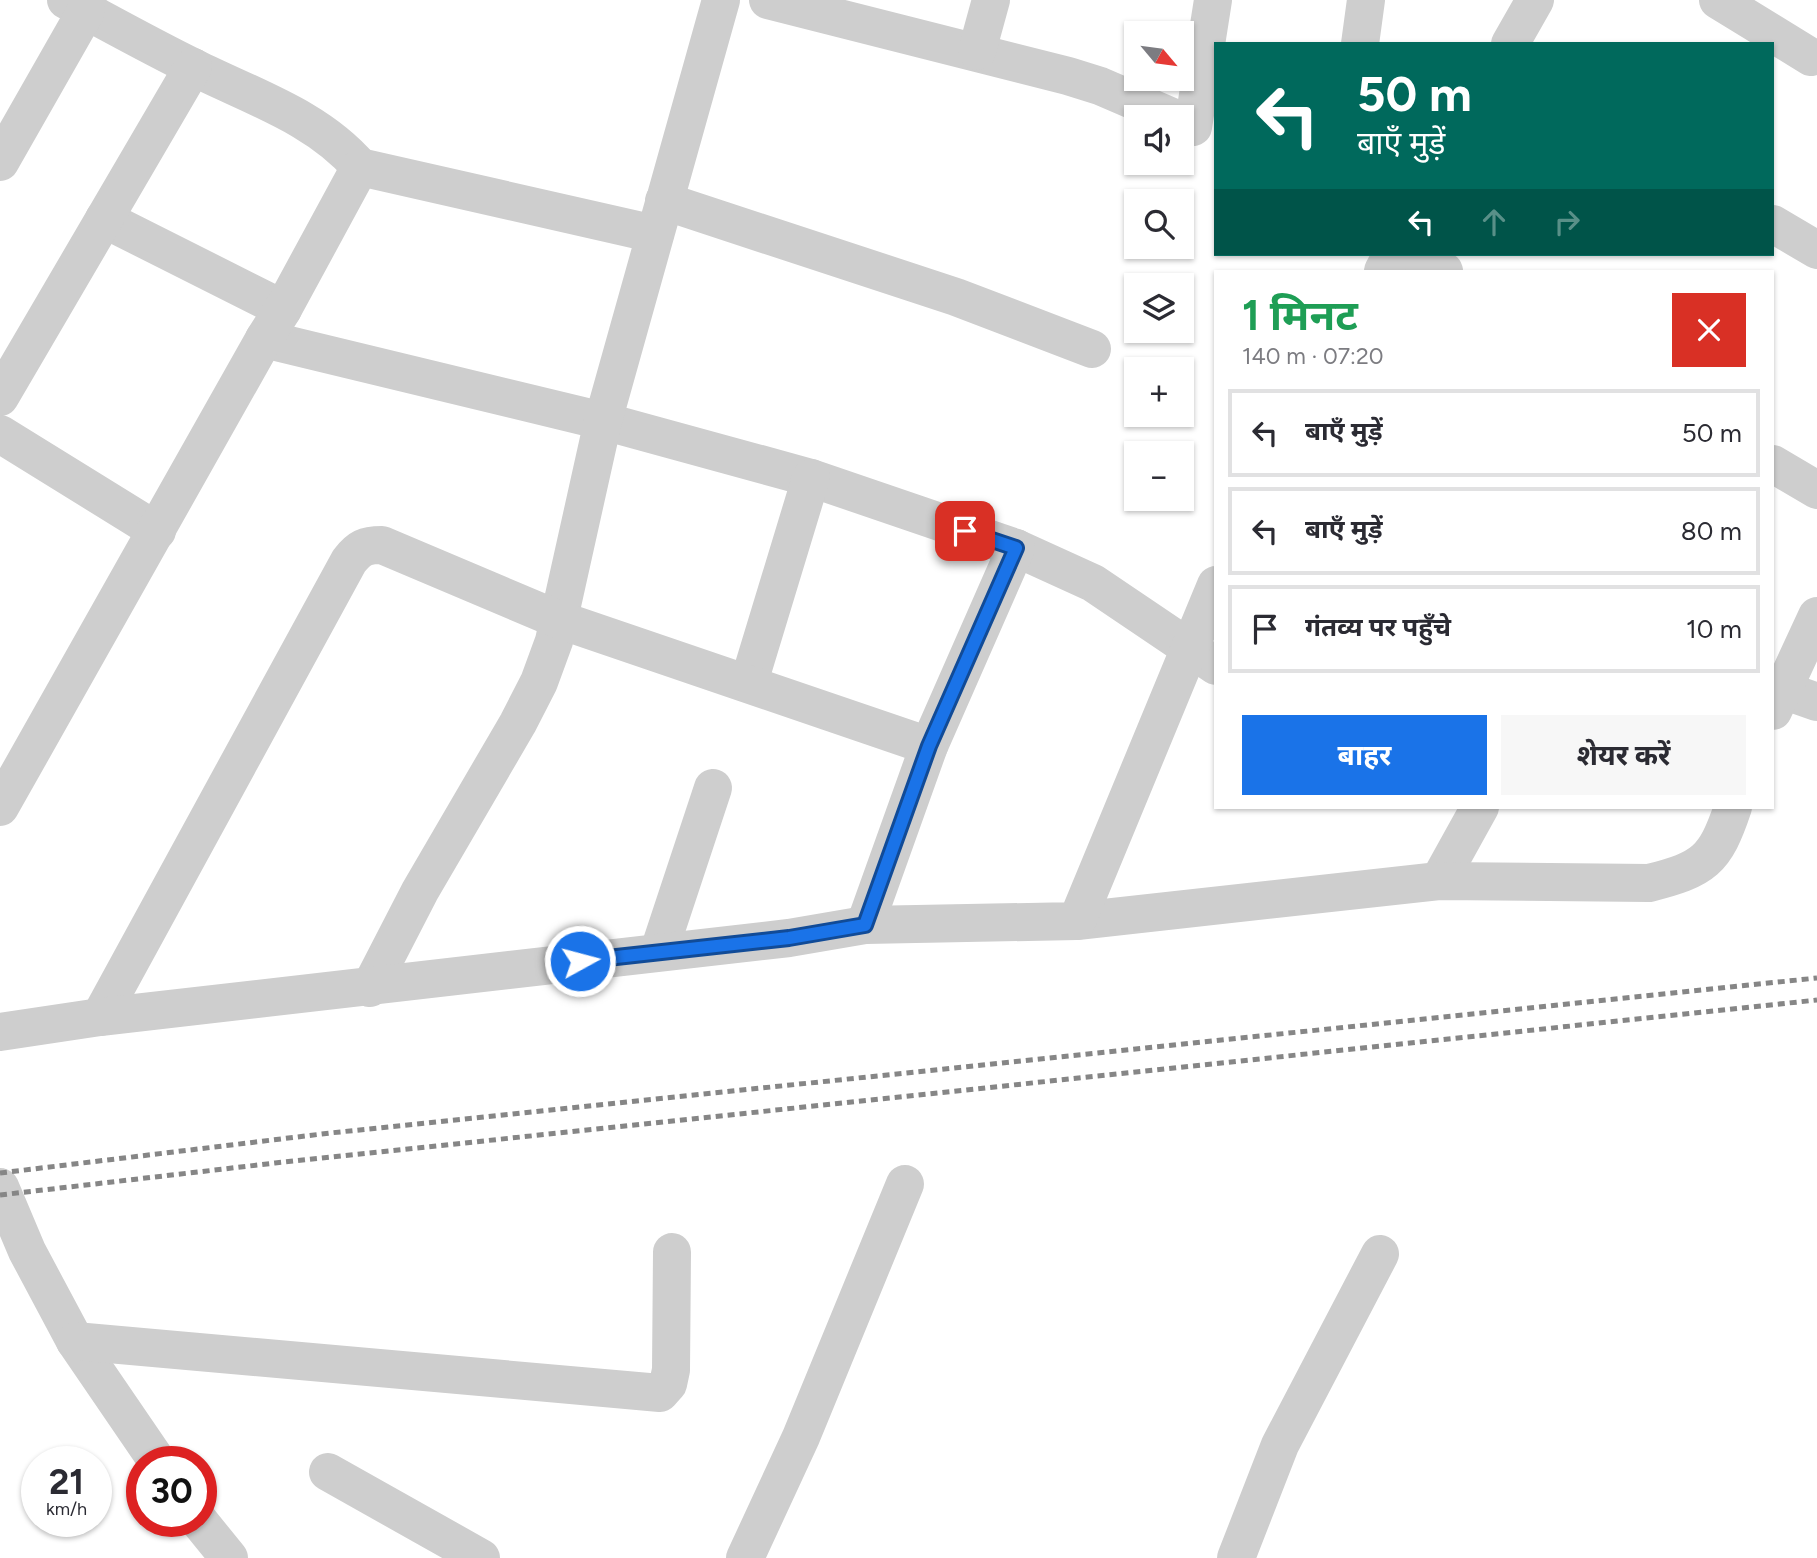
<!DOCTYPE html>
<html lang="hi">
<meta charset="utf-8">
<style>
body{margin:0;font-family:Figtree,"Noto Sans Devanagari",sans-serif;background:#f7f7f7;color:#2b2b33;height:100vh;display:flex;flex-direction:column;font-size:26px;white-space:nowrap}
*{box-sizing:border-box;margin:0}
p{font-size:23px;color:#7c7c81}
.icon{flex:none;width:38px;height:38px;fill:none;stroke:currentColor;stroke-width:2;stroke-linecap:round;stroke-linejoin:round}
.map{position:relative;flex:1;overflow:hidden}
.panel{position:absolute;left:1214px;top:270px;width:560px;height:539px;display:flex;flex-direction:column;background:#fff;border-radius:0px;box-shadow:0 2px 5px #0004}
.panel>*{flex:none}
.hud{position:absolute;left:1214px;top:42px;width:560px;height:214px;border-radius:0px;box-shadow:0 2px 5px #0004;background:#00695c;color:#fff;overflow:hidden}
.needle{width:46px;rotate:119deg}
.controls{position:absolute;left:1124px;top:21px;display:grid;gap:14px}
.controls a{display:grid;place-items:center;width:70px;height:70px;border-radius:0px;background:#fff;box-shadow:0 2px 5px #0004;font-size:35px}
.speed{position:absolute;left:21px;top:1446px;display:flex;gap:14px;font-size:35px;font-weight:700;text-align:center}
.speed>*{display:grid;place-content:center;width:91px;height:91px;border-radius:50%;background:#fff;box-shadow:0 2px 5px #0004;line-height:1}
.speed small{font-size:18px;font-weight:400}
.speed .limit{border:10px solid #d22;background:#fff;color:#111}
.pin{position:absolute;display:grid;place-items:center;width:60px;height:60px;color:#fff;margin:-30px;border-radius:14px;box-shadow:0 4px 10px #0006}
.me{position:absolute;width:77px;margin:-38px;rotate:83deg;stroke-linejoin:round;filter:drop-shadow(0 0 5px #0008)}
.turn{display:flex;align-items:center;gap:24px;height:147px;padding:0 28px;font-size:32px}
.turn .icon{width:91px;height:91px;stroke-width:2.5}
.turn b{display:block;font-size:49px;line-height:60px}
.lanes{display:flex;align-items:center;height:66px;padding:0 28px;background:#0003;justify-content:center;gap:35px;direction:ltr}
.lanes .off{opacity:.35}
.round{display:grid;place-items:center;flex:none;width:74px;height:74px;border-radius:0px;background:#f7f7f7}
.overview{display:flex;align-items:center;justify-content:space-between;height:119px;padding:0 28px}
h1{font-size:42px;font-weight:700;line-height:52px;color:#1e9e55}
.action{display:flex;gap:14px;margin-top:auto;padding:14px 28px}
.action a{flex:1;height:80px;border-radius:0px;background:#1a73e8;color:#fff;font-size:28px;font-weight:700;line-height:80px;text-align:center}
.action a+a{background:#f7f7f7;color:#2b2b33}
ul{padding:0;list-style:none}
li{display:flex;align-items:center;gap:21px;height:88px;margin:0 14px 10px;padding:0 14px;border:4px solid #e1e1e2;border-radius:0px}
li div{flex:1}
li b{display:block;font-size:26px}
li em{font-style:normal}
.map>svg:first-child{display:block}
</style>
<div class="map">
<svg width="1817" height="1558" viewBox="0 0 1817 1558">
<rect width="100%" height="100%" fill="#fff"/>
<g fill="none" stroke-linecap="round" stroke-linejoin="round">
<!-- minor -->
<g stroke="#cecece" stroke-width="38">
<path d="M66,0c43,23 86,47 129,68 58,29 122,49 165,99"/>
<path d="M768,0l300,76 32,10 72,31"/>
<path d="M1718,0l93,57"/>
<path d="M1360,44l6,-44"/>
<path d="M1510,44l25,-44"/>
<path d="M977,51l14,-51"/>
<path d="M1193,127l20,-127"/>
<path d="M0,162l86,-151"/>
<path d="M664,201l292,96 136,52"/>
<path d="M104,219l179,90"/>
<path d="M1773,224l44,26"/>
<path d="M1414,254l30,17"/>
<path d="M1383,271l9,-17"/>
<path d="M264,339l339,82 208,57 205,70 77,35 123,83"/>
<path d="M0,397l193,-330"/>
<path d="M0,434l157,97"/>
<path d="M1773,464l44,26"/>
<path d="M749,682l62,-204"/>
<path d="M1783,690l34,12"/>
<path d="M1773,711l44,-95"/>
<path d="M0,807l264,-468 19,-30 77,-142 295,67"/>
<path d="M1439,881l41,-74"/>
<path d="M1077,921l362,-40 210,2c55,-14 66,-22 84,-76"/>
<path d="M865,925l64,-179 87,-198"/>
<path d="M659,951l54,-163"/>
<path d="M370,988l50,-97 98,-168 21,-41 15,-41 49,-220 118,-421"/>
<path d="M100,1017l249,-456c10,-13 16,-16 33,-16l175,74 372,127"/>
<path d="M0,1032l100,-15 689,-79 76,-13 212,-4 139,-336"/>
<path d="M0,1187l27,64 48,90 82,120"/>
<path d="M75,1341l585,52 8,-9 3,-14 1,-118"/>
<path d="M328,1472l153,86"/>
<path d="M199,1521l30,37"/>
<path d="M745,1558l56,-121 104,-253"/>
<path d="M1236,1558l44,-113 100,-191"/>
</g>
<!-- rail -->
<g stroke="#868686" stroke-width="5" stroke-dasharray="7 5" stroke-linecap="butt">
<path d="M0,1173l330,-40 1487,-155"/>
<path d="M0,1195l275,-32 1542,-163"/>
</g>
</g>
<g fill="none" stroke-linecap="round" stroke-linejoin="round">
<defs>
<path id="route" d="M580,961l209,-23 76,-13 64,-179 87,-198 -51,-17"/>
</defs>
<!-- route casing -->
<use href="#route" stroke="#114b97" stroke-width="18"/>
<!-- route -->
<use href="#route" stroke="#1a73e8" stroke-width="12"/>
</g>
</svg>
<div class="controls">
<a><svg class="needle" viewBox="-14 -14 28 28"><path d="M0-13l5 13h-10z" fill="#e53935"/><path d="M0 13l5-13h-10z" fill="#7c7c81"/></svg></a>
<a><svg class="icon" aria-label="sound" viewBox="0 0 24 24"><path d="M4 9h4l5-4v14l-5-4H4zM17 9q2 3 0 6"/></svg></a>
<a><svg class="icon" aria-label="search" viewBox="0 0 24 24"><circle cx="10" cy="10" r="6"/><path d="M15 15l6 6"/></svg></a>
<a><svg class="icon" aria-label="layers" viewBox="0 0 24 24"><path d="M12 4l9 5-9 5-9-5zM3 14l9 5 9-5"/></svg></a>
<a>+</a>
<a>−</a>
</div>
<div class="speed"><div>21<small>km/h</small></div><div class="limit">30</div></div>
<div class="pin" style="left:965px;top:531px;background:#d93025"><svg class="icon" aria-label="arrive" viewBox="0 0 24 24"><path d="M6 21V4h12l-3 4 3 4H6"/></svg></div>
<svg class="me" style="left:580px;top:961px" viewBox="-20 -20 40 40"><circle r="17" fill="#1a73e8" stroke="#fff" stroke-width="3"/><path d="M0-11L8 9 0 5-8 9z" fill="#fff"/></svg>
<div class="hud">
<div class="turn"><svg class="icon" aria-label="left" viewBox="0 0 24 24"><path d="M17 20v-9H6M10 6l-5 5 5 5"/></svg><div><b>50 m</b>बाएँ मुड़ें</div></div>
<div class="lanes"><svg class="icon" aria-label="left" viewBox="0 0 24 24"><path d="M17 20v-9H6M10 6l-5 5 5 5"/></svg><svg class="icon off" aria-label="ahead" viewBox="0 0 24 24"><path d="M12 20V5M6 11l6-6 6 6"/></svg><svg class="icon off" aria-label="right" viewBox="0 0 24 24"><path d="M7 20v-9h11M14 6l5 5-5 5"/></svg></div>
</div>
<section class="panel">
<div class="overview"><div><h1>1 मिनट</h1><p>140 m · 07:20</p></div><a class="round" style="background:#d93025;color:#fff"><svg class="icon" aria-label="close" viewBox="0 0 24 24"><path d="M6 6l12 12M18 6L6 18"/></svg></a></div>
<ul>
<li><svg class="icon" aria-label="left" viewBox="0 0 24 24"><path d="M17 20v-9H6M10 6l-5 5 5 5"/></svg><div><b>बाएँ मुड़ें</b></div><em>50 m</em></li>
<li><svg class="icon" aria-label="left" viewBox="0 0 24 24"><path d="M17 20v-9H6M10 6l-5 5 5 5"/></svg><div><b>बाएँ मुड़ें</b></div><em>80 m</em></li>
<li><svg class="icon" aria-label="arrive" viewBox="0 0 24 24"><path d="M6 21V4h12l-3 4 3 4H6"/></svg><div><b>गंतव्य पर पहुँचे</b></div><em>10 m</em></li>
</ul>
<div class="action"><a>बाहर</a><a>शेयर करें</a></div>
</section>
</div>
